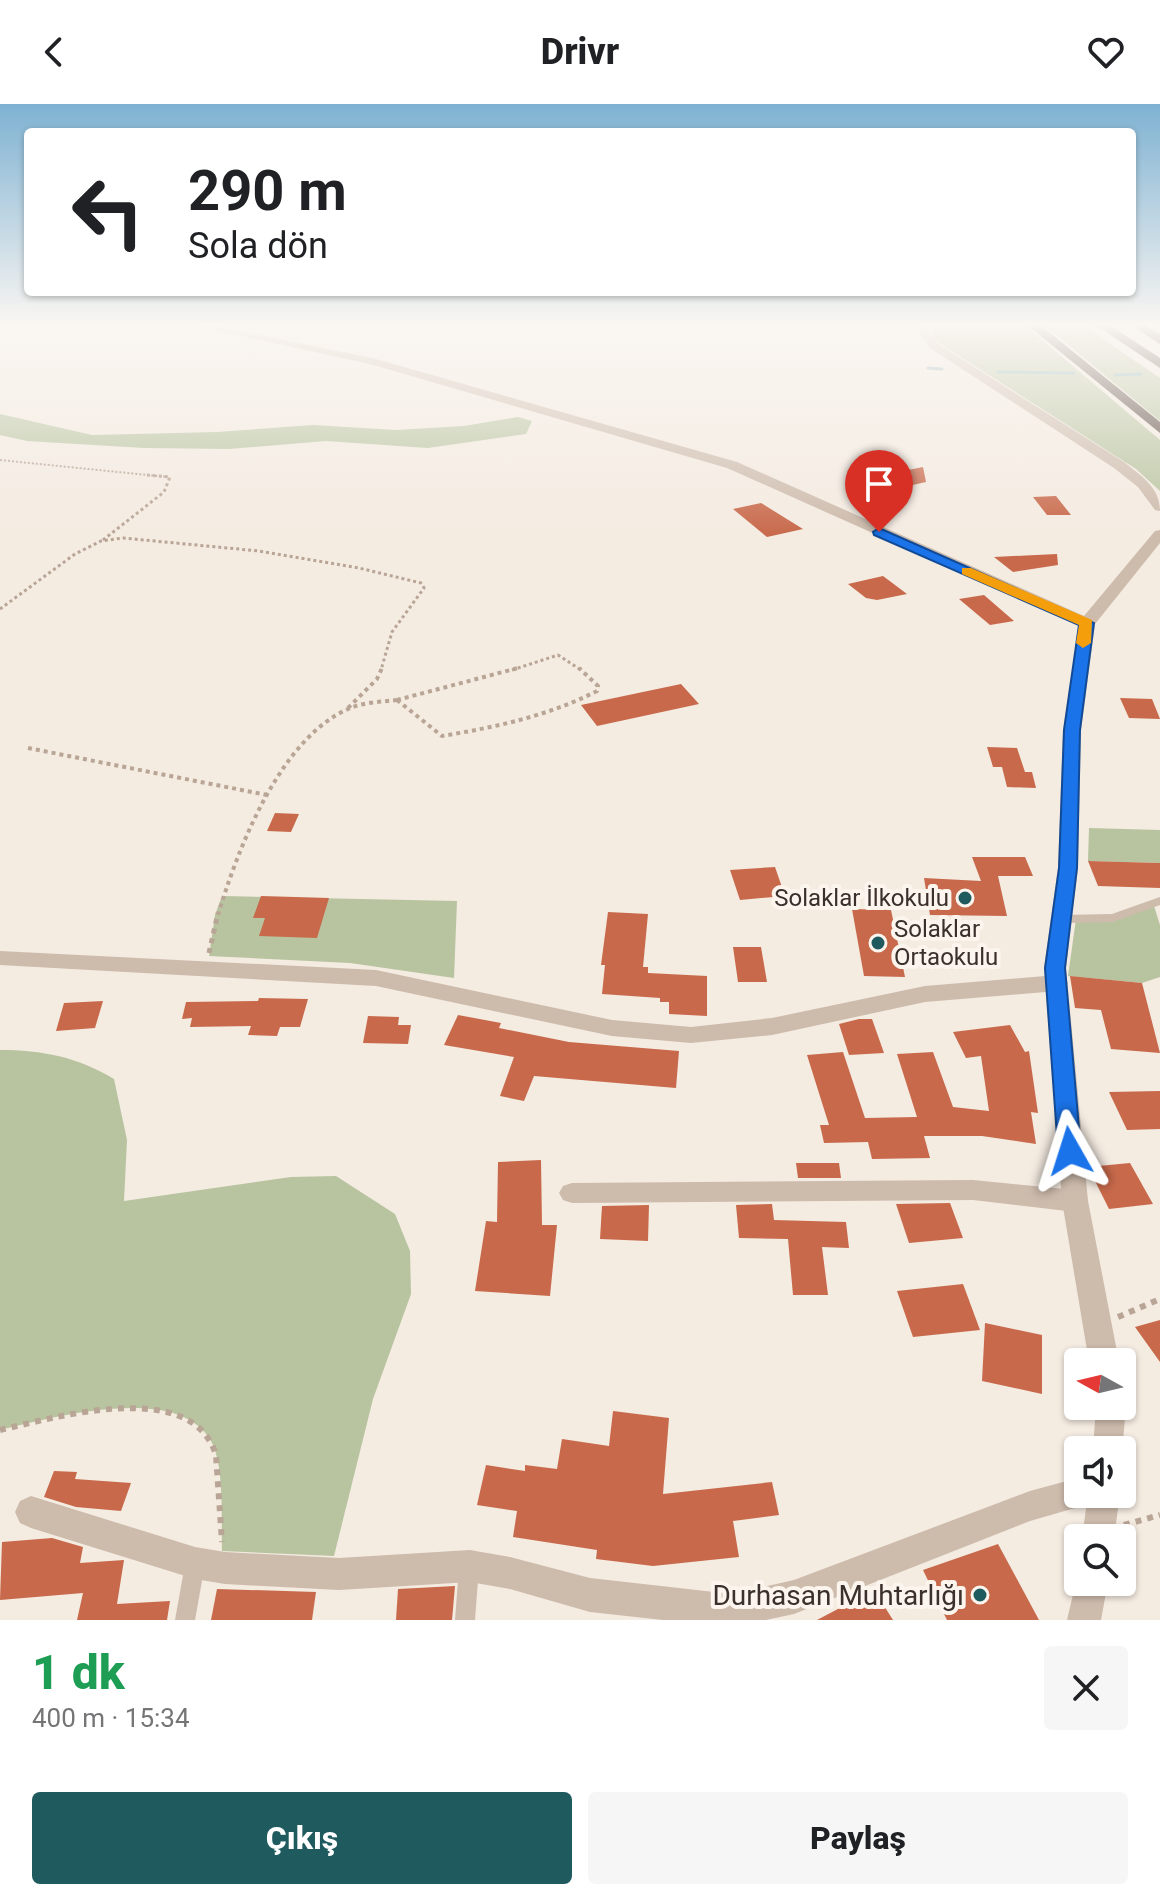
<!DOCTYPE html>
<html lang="tr">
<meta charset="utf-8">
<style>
body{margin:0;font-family:Roboto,sans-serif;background:#f6f6f6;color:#202124;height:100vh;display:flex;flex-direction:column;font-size:30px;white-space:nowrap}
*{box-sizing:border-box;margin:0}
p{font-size:26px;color:#757577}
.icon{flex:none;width:44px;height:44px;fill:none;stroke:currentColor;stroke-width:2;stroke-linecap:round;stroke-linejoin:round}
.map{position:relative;height:1516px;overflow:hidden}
.side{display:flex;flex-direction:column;background:#fff;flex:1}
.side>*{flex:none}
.guide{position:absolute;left:24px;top:24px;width:1112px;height:168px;border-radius:8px;box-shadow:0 2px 6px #0004;background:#fff;color:#202124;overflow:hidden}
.needle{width:52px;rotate:278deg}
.buttons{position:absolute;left:1064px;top:1244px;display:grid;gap:16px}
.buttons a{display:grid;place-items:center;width:72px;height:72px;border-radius:8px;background:#fff;box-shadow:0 2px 6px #0004;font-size:40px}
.pin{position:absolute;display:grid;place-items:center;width:68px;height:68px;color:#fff;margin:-82px -34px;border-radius:50% 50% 50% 0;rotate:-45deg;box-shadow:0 0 8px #0007}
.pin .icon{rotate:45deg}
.me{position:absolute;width:88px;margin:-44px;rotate:354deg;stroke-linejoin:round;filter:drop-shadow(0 0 6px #0008)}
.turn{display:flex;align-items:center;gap:28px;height:168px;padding:0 32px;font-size:36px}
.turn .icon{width:104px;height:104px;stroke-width:2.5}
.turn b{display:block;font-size:56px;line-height:68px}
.round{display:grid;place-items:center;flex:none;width:84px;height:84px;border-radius:8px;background:#f6f6f6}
.overview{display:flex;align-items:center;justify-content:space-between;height:136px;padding:0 32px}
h1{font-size:48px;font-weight:800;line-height:60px;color:#1e9e55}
.action{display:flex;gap:16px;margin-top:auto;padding:16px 32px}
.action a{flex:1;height:92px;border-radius:8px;background:#1f5a5e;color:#fff;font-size:32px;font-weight:800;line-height:92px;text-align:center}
.action a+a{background:#f6f6f6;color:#202124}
header{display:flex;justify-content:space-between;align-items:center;height:104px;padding:0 32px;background:#fff;font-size:36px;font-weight:800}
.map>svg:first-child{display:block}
</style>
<header><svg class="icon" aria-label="back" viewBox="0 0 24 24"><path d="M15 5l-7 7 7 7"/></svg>Drivr<svg class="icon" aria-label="heart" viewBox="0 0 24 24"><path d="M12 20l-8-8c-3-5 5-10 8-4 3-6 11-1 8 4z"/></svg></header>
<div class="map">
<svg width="1160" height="1516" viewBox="0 0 1160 1516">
<rect width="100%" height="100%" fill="#f4ebe1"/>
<!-- green -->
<g fill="#b8c4a0">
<path d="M939,220h84l137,116v51l-24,-22 -194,-124 -9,-8v-8z"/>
<path d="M1043,220h38l79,54v43z"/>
<path d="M0,310l92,21 125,-3 96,-7 83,5 68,-4 54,-9 14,4 -6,13 -98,14 -102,-7 -97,8 -85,-1 -117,-7 -27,-6z"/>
<path d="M1089,724l71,2v33l-72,-2z"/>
<path d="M222,792l235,5 -3,77 -104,-15 -141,-7 6,-41z"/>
<path d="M1154,802l6,19v52l-18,6 -74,-7 8,-57 37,-1z"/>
<path d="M0,946c42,0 78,7 114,29l13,61 -3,61 167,-24 45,-1 59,38 15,37 1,43 -38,105 -39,157 -112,-5c-1,-29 3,-85 -11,-110 -34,-59 -159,-23 -211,-11z"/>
</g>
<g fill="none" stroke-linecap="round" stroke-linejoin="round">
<!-- stream -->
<g stroke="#7fb0b2" stroke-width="3">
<path d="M928,264l14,1"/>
<path d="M998,268l76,1"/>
<path d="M1115,271l26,-1"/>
</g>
</g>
<!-- building -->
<g fill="#c8694b">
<path d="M923,363l3,15 -49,11 -19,-13z"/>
<path d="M1056,392l15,19h-24l-14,-18z"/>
<path d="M761,399l42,26 -36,8 -34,-28z"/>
<path d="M1057,450l1,11 -45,7 -19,-15z"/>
<path d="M883,472l24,18 -30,6 -11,-2 -18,-14z"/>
<path d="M984,491l30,26 -24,4 -31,-26z"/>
<path d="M681,580l18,20 -102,22 -16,-21z"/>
<path d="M1120,594l32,1 8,20 -31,-1z"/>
<path d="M987,643l30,1 8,24h7l4,16 -29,-1 -5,-20h-9z"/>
<path d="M275,709l24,1 -8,18 -24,-1z"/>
<path d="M972,753h53l8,19h-35l9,40 -77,-1 -6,-37 57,3z"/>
<path d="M1088,757l72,2v25l-62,-2z"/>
<path d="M775,763l10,29 -45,4 -10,-30z"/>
<path d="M261,792l68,2 -12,40 -58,-2 6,-18h-12z"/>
<path d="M852,805l39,1 14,67 -41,-1z"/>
<path d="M608,808l40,2 -5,53h5v6l59,3v40l-38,-2v-12h-9v-4l-58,-4 3,-29h-4z"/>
<path d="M733,843h28l6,35h-29z"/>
<path d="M1070,872l72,7 18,70 -49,-4 -10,-39 -26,-2z"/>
<path d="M259,894l49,1 -8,28h-20l-3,9 -29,-1 3,-9 -61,1 2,-9 -10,1 4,-17 72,-1z"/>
<path d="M103,897l-8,27 -39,3 8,-28z"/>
<path d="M458,911l43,8 -2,5 70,14 110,9 -3,37 -142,-12 -10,25 -24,-5 14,-39 -70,-12z"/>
<path d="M368,912l31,1 -1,8h13l-3,19 -45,-1z"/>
<path d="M859,915h13l12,34 -35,2 -10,-31z"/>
<path d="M1010,921l15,27 4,-1 9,62 -7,-1 5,32 -54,-8h-58l6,22 -58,1 -4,-17 -44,1 -4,-18h9l-22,-70 36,-3 22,66 52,-1 -20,-63 36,-2 20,55 36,4 -8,-55 -15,2 -13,-26z"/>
<path d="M1160,987v38l-33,1 -18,-38z"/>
<path d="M541,1056l1,65h15l-7,71 -75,-5 11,-70 11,1 1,-60z"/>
<path d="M796,1059h43l2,15h-43z"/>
<path d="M1130,1059l23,41 -44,5 -21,-42z"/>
<path d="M950,1099l13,35 -54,5 -13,-39z"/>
<path d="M772,1100l2,16 72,2 3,26 -27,-1 6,48h-35l-5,-56 -49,-1 -3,-33z"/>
<path d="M649,1101l-1,36 -48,-2 2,-33z"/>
<path d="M963,1180l17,46 -67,7 -16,-46z"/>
<path d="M1160,1216v42l-25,-35z"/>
<path d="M985,1219l57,12v59l-60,-13z"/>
<path d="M613,1307l56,7 -6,76 109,-12 7,33 -46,6 6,36 -86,9 -57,-7 1,-9 -84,-13 4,-26 -40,-6 9,-40 39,6v-6l32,4 5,-30 47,7z"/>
<path d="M54,1367l23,1 -2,7 56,4 -10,28 -45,-4 -32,-10z"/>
<path d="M52,1434l31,9 -3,16 44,-3 -7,44 53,-3 -3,19h-90l6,-27 -83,7 2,-58z"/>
<path d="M998,1440l41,76h-92l-24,-50z"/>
<path d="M455,1482l-3,34h-56l2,-31z"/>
<path d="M217,1485l99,3 -4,28h-101z"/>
<path d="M874,1486l19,30h-76z"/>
</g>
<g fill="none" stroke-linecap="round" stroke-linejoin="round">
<!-- path-far4 -->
<path stroke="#b9a596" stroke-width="2" stroke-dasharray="2 2" stroke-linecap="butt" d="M0,356l167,17"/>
<!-- path-far3 -->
<g stroke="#b9a596" stroke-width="3" stroke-dasharray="3 3" stroke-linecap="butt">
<path d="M103,436l61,-48 6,-15 -23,-2"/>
<path d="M0,505l75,-55 26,-13 22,-3 136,13 100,17 62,15 3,5 -32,44 -11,38"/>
<path d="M512,566l46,-15 23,15"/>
</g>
<!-- path-far2 -->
<g stroke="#b9a596" stroke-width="4" stroke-dasharray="4 4" stroke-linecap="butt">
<path d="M397,596l45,36c54,-9 106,-20 155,-45l1,-5 -19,-18"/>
<path d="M397,596l121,-32"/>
<path d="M348,604l29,-29 5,-11"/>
<path d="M28,644l239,47"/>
<path d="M218,811c20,-67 62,-176 130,-206 15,-7 33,-7 49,-9"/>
</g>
<!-- path-far1 -->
<path stroke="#b9a596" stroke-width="5" stroke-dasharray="5 5" stroke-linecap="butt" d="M209,849l9,-40"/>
<!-- path -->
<g stroke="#b9a596" stroke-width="6" stroke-dasharray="6 6" stroke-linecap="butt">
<path d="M1118,1213l42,-18"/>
<path d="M0,1326c57,-13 192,-53 216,25l6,87"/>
<path d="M1124,1421l36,-10"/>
</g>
<!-- service -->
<g fill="#cdbbac" fill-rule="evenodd">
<path d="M1160,793v8l-47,17 -52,1 -6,-4 6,-4 51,-1z"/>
<path d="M195,1450l7,3 3,7 -10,56h-20l10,-56 3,-7z"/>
<path d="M469,1453l7,3 3,7 -4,53h-20l4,-53 3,-7z"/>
</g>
<!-- minor -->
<g fill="#cdbbac" fill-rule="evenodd">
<path d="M0,847l376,19 236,50 79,7 81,-9 153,-32 132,-11 8,3 3,5 -3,5 -8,3 -132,11 -153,33 -81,8 -79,-7 -236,-50 -376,-21z"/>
<path d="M973,1076l102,10 9,4 4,7 -4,7 -9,4 -102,-12 -401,3 -9,-3 -4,-7 4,-7 9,-3z"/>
<path d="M1078,1374v16h15l-4,10 -59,17 -236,93 -28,6h-103l-73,-8 -80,-23 -40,-7 -131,8 -114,-6 -30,-5 -164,-51 -11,-5 -5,-11 5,-11 11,-5 164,51 30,5 114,6 131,-8 40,7 80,21 142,16 62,-14 236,-89z"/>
</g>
<!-- tertiary -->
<g fill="#cdbbac" fill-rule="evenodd">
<path d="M186,220h19l171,35 361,103 347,154 71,-85 5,-1v13l-65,81 -14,106 -3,138 -12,100 22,233 31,161h-30l-27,-161 -18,-233 14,-100 5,-138 16,-105 -352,-157 -357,-104z"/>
<path d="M923,220h11l-6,6 10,14 186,118c17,14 36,25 36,49l-5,-1 -17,-23 -24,-19 -184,-120 -12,-18z"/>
<path d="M1122,1293l4,9 -4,47v-3h-29l3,-44h26z"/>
<path d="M1088,1390h32l-6,44h-32z"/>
<path d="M1078,1469v9h30l-7,38h-34z"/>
</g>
<!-- motorway -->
<g fill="#5c4a42" fill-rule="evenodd">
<path d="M1026,220h13l121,98v11z"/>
<path d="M1094,220h14l52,34v10z"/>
<path d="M1129,220h14l17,10v10z"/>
</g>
</g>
<!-- sky -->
<linearGradient id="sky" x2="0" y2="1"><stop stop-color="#7eb2d2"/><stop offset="0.51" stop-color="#faf6f2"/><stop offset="1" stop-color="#faf6f2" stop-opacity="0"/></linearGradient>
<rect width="1160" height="432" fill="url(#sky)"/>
<!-- route -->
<path fill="#1a73e8" stroke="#114b97" stroke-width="2" d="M879,424l215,95 -14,107 -3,138 -12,100 16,183 -3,7h-16l-4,-7 -13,-183 14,-100 5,-138 15,-105 -205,-90 -1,-3z"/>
<!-- slow -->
<path fill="#f59e0b" d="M962,464h9l121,52 -1,23 -8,5 -7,-5 3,-18 -117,-51z"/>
<!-- markers -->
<g fill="#1f5a5e" stroke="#fbf5ee" stroke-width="3">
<circle cx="965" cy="794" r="8"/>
<circle cx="878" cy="839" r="8"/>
<circle cx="980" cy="1491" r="8"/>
</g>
<g text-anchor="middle" stroke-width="8" stroke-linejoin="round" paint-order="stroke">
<!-- poi labels -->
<g font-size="24" fill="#3b302b" stroke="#fbf5ee" text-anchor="end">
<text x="949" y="802">Solaklar İlkokulu</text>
<text x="894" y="833" text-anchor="start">Solaklar<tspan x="894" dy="28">Ortaokulu</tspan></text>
</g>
<!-- near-poi labels -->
<g font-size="28" fill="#3b302b" stroke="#fbf5ee" text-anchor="end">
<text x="964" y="1501">Durhasan Muhtarlığı</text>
</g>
</g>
</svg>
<div class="buttons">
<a><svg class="needle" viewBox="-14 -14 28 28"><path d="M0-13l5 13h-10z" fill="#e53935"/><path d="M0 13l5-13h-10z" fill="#757577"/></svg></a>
<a><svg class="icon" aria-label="sound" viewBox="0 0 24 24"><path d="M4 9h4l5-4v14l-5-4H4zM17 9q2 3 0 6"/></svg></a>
<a><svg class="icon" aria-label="search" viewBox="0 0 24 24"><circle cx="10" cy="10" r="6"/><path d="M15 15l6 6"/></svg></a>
</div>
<div class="pin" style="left:879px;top:428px;background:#d93025"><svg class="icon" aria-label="arrive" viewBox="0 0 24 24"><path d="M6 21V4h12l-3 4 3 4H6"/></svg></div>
<svg class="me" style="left:1070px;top:1047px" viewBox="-20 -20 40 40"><path d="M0-17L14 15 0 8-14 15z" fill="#1a73e8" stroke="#fff" stroke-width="4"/></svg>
<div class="guide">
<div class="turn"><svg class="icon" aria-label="left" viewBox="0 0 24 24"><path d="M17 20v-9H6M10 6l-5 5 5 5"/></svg><div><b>290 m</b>Sola dön</div></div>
</div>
</div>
<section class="side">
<div class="overview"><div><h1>1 dk</h1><p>400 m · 15:34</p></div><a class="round"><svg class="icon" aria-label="close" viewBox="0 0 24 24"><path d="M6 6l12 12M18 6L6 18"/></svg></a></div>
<div class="action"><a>Çıkış</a><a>Paylaş</a></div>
</section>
